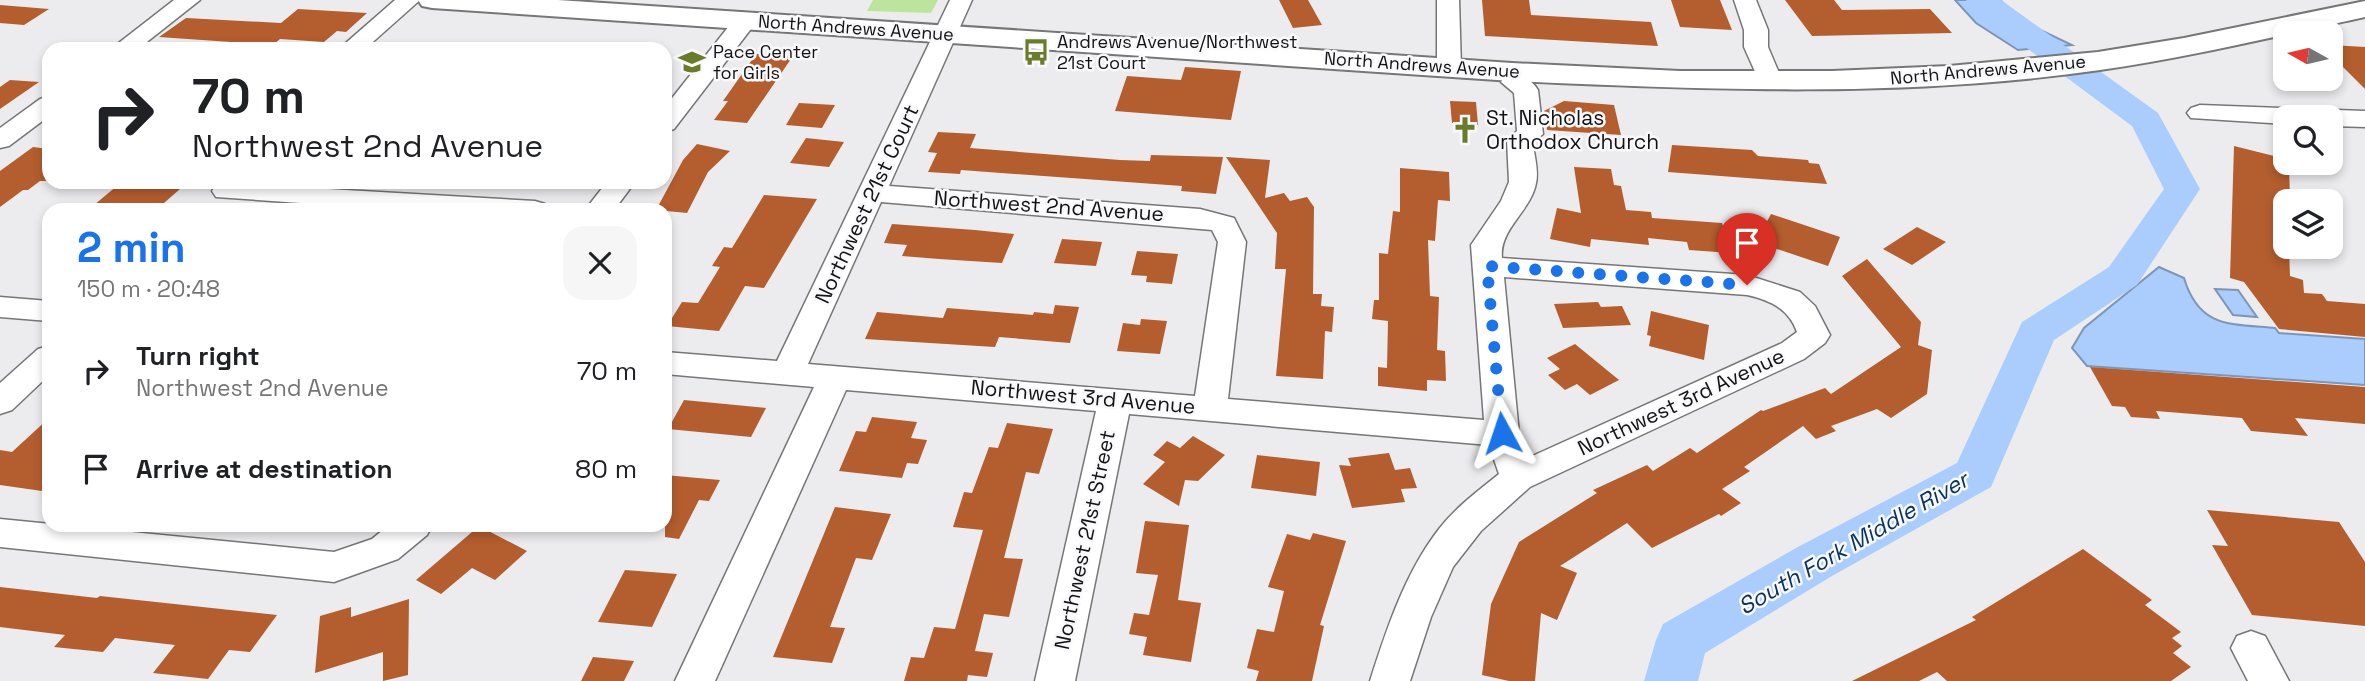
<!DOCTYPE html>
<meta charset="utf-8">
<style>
body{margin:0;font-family:"Space Grotesk",sans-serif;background:#f6f6f6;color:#202124;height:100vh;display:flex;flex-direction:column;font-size:26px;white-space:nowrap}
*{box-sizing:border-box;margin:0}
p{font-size:23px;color:#757577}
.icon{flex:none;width:38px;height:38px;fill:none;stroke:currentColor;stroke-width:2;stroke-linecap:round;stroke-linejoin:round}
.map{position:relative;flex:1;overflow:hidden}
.drawer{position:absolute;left:42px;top:203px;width:630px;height:329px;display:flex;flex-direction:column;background:#fff;border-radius:21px;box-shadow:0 4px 10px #0003}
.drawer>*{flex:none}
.guide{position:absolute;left:42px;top:42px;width:630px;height:147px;border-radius:21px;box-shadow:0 4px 10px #0003;background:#fff;color:#202124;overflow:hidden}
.needle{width:46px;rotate:278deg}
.fabs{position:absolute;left:2273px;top:21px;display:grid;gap:14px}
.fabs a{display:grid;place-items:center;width:70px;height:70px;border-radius:14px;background:#fff;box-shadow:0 4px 10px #0003;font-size:35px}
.pin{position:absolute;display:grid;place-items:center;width:60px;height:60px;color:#fff;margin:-72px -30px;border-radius:50% 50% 50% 0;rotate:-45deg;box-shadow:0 0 7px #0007}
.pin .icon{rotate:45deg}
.me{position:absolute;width:77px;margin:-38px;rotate:355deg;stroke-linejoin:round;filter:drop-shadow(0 0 5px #0008)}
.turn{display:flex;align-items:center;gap:24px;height:147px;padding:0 35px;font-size:32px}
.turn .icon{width:91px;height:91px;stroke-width:2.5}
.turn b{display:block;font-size:49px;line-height:60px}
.round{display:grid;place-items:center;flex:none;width:74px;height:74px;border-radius:21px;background:#f6f6f6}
.headline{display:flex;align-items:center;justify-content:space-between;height:119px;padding:0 35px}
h1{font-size:42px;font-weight:700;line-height:52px;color:#1a73e8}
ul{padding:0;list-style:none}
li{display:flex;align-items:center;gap:21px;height:98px;padding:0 35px}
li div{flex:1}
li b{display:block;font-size:26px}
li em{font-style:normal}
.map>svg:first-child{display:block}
</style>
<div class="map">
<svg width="2365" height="681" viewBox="0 0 2365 681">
<rect width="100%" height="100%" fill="#ececee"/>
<!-- green -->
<path fill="#bde49c" d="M873,0h65l-7,13 -64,-2z"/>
<!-- water -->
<g fill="#aacdfd" stroke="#7d95b7" stroke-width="2">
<path d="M1955,0h45l24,22 48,23 -54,5 -42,-27z"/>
<path d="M2159,267l25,11c15,50 46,46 91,50l4,5 86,6v46l-278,-19 -15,-18 12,-20z"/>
<path d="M2215,289l23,1 19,27 -24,-2z"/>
</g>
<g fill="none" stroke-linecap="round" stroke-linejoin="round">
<!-- river -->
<path fill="#aacdfd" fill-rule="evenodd" d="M1966,0h35l157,113 42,76 -63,96 -83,55 -63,147 -159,89 -127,77 -7,28h-54l12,-41 7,-16 133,-76 161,-85 65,-141 87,-55 55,-78 -32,-63 -162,-120z"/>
</g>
<!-- building -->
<g fill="#b45d2e">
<path d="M1279,0h29l14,25 -29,3z"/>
<path d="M1482,0h47l2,15 120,7 7,24 -173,-10z"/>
<path d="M1671,0h49l12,30 -52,-3z"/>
<path d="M1785,0h49l8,10 88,-1 22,24 -140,3z"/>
<path d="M0,5l49,4 -25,16 -24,-2z"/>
<path d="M298,9l69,4 -21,19 -9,-1 -13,11 -44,-3 -7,6 -114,-8 27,-19 95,5z"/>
<path d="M2331,45l34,2v42l-34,-34z"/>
<path d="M756,54l37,2 -46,67 -33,-3 14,-19h-5z"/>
<path d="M1185,67l56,4 -10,49 -116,-9 12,-35 54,4z"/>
<path d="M10,80l29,2 -39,27v-22z"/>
<path d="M1450,101l26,1 2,23 -26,-2z"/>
<path d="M1564,101l50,4 7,30 -74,-5 -3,-19z"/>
<path d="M799,103l36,2 -13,23 -36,-3z"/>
<path d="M938,132l38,2 -6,14 150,12 30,1 1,-6 72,2 -7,37 -35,-3 1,-5 -221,-16 -1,4 -32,-2 9,-19 -9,-1z"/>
<path d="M806,138l38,4 -15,25 -39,-4z"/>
<path d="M697,144l33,7 -22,21 -21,41 -31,-3 27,-50z"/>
<path d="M1672,145l80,5 6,6 50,4 1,3 10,1 8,20 -159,-12z"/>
<path d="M2234,146l52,13v4h3l1,38h-4v46h3l1,29 13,4 1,13 18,1 5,7 38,3v33l-86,-8 -35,-47 -14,-4z"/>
<path d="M33,147l16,2v32h-9l-12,9h-5l-23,17v-36z"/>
<path d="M1226,157l44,3 -5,38 19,-5 6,8 17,-4 7,10 -1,87h9l-1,12 13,1 -2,25 -7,-1 -2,48 -47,-3 10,-107h-11l2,-36z"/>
<path d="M1574,167l37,2 3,16 7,1 5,24 25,2 1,6 70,5 3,9 14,1 6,21 -56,-4 -2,-8 -39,-4 1,7 -58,-6 -1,8 -40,-8 7,-31 24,5z"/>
<path d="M1400,168l49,4 1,29 -12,-1 -3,41 -7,-1 2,56 9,1 -2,53 8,1 1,30 -19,-1v11l-49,-5v-19l9,1 1,-47 -16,-2 2,-19h5v-47l9,1 5,-43 7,1z"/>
<path d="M141,182h47l-32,28h-68l30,-25 19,2z"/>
<path d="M764,195l53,4 -53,89 -19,-2 -26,45 -52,-5 15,-24 16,1 22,-36 -8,-1 12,-19 8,1z"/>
<path d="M1771,214l69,23 -12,29 -72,-24z"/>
<path d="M892,224l83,6 39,4 -12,29 -63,-4 -37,-3 5,-11 -23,-2z"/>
<path d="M1917,227l29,15 -34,23 -29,-16z"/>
<path d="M1062,239l40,3 -6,24 -42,-3z"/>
<path d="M1137,251l41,3 -6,30 -26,-2 1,-6 -16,-1z"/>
<path d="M1867,259l54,63 -3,23 14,5 -5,44 -36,24 -14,-9 -46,17 5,5 -20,8 -13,-13 -59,41 6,4 -28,18 19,14 -20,13 -2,-2 -67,34 -25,-25 -67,43 17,7 -20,47 -16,-7 -6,68h-26l-27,-6 9,-71 28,-62 78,-49 -4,-3 54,-25 6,6 37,-23 7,5 64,-43 2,1 62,-23 6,6 70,-47 -59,-71z"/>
<path d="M1598,302l3,5 21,-1 9,19 -68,3 -9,-24z"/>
<path d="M1055,305l24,2 -9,36 -71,-6 -4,10 -130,-8 12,-27 66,6 4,-10 86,7 1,-3 19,2z"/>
<path d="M1651,311l58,14 -5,35 -55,-14 2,-10 -4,-1z"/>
<path d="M1141,319l26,2 -7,33 -43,-3 6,-28 17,2z"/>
<path d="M1575,344l44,36 -29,15 -13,-11 -12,6 -17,-15 12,-6 -13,-11z"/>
<path d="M2090,367l275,20v37l-70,-6 13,18 -57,-5 -9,-13 -86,-7 4,8 -29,-2 -6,-10 -13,-1z"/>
<path d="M684,400l82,8 -15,29 -83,-8z"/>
<path d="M872,417l45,5 -6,16 16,2 -9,24 -11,-1 -5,15 -63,-7 17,-40 10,1z"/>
<path d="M49,418v74l-49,-7v-35l12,2z"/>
<path d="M1007,423l46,6 -14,45 -13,-2 -22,86 19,1 -14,58 -25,-3 -9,37 18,2 -6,24 -19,-2 -1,6h-63l7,-24 13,1 10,-31 21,2 28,-99 -30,-3 11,-35 8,1 17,-46 9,1z"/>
<path d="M1193,436l32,19 -27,26 -13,-1 -6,26 -36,-22 22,-22 -12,-7 14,-14 13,7z"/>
<path d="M1389,453l6,17 15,-2 7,20 -16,1 4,13 -53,6 -13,-43 12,1 -3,-8z"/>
<path d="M1257,455l63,7 -4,34 -65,-8z"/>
<path d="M665,475l55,5 -11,21 -10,-1 -20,39 -14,-2z"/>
<path d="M835,507l56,7 -19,46 -16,-2 -26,69 15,1 -13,35 -59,-6z"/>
<path d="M2207,510l132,12 26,40v64l-113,-11 -40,-70 16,1z"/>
<path d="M1145,521l44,4 -11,75 23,3 -10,59 -48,-7 4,-18 -18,-3 5,-21 15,2 9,-40 -22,-2z"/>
<path d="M479,526l48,25 -32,29 -23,-12 -31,26 -25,-14z"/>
<path d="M1313,533l33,8 -26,84 4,1 -12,55h-56l3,-10 -12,-3 10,-39 17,3 10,-41 -16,-4 19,-53 23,6z"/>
<path d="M2083,549l69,51 -7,5 36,27 -9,6 10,8 -9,7 18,14 -20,14h-224l-10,-9 -18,9h-67l124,-61 -4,-3z"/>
<path d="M625,570l52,4 -25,53 -54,-5z"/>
<path d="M0,587l97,11 3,-2 177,19 -27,37 -21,-2 -21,29 -55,-6 22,-28 -60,-7 -12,14 -49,-5 11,-12 -65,-8z"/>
<path d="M409,599l-1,76 -25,6v-29l-68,21 5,-57 31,-9v10z"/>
<path d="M593,657l41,4 -10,20h-43z"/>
</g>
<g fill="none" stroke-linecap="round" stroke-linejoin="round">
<defs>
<g id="minor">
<path d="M174,0h26l-62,49h-27z"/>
<path d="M395,0h25l-55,49h-26z"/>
<path d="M950,0h22l-83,186 311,23 34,9 12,24 -18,157 256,21 -13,-175 30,-44 8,-19 -2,-42 10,-9 -3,-38 -13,-11 3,-5c14,-4 27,1 34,13l5,44 -10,9c1,12 6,28 3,40 -5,28 -37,46 -34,75l245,17 53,17 15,14 15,29 -5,8 -21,16 -274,128 -49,44 -28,36 -22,50 -21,64h-40c17,-53 35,-108 69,-152 17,-22 39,-38 60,-55l-10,-29 -360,-31 -54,267h-40l61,-270 -250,-21 -131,291h-40l139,-294 -149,-13v-22l112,9zM881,202l331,28 6,12 -23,154 -387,-32zM1504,277l243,18c23,5 42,14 50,37l-15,11 -254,115 -9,-24z"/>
<path d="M1437,0h22l2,67 -3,5 -9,2 -9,-2 -3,-5z"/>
<path d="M1734,0h22l12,30v17l14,33 -3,5 -9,2 -9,-2 -17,-38v-17z"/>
<path d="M745,14l8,2 4,5 -83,108 -9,3v-25l72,-91z"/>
<path d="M49,96v20l-40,30 -9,2v-20l40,-29z"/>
<path d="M2200,105l165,6v16l-34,-1v-9h-45v7l-95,-6 -4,-5 4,-5z"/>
<path d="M607,182h28l-21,28h-29z"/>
<path d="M226,183l309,18 10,3 4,6h-151l-182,-13 -4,-6 4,-6z"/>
<path d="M0,297l49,4v20l-49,-4z"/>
<path d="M49,346v29l-37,35 -12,4v-31l38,-34z"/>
<path d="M0,519l334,33 38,-13 17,-14h43l-5,10 -29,24 -64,23 -334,-35z"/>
<path d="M2251,631l14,5 24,45h-41l-17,-33 6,-12z"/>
</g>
<path id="major" d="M418,0h140l954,63 168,8h152l117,-5 149,-14 86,-14 181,-37v16c-88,19 -175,40 -265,53 -194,28 -392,20 -588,11l-1080,-73 -10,-2z"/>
</defs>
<!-- minor casing -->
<use href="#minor" stroke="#767677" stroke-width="3"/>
<!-- major casing -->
<use href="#major" stroke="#767677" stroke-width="4"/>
<!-- minor -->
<use href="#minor" fill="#fff" fill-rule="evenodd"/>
<!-- major -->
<use href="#major" fill="#fff" fill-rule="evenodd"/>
</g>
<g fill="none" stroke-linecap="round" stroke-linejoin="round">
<!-- route -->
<path stroke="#1a73e8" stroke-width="12" stroke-dasharray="0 21.6" d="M1502,433l-15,-167 260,19"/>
</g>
<!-- icons -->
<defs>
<symbol id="bus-bare" viewBox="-9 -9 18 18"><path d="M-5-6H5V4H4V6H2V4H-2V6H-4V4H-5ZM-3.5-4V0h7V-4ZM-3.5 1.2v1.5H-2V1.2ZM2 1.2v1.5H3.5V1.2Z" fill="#6a7c2b" stroke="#f9f9fb" stroke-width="2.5" paint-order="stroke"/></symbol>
<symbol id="school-bare" viewBox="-9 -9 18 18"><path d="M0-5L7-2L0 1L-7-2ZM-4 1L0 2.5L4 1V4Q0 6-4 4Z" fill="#6a7c2b" stroke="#f9f9fb" stroke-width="2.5" paint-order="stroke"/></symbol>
<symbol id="church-bare" viewBox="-9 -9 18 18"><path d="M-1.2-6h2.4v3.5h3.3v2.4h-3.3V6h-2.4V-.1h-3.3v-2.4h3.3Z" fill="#6a7c2b" stroke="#f9f9fb" stroke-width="2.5" paint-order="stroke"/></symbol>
</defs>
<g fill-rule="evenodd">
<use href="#bus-bare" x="1017" y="33" width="38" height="38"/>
<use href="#school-bare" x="673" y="43" width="38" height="38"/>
<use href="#church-bare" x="1446" y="111" width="38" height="38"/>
</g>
<g text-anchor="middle" stroke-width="5" stroke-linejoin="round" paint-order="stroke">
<!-- far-street labels -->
<g font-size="18" fill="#131314" stroke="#f9f9fb">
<text transform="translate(856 28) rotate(4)" y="6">North Andrews Avenue</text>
<text transform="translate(1422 65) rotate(4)" y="6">North Andrews Avenue</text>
<text transform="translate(1988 70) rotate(-5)" y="6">North Andrews Avenue</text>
</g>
<!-- far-poi labels -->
<g font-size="18" fill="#131314" stroke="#f9f9fb" text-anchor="start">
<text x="1057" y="48">Andrews Avenue/Northwest<tspan x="1057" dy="21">21st Court</tspan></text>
<text x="713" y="58">Pace Center<tspan x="713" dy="21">for Girls</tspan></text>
</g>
<!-- poi labels -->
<g font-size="21" fill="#131314" stroke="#f9f9fb" text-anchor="start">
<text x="1486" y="125">St. Nicholas<tspan x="1486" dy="24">Orthodox Church</tspan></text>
</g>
<!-- street labels -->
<g font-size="21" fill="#131314" stroke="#f9f9fb">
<text transform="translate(867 204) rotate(-65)" y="7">Northwest 21st Court</text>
<text transform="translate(1049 206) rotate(4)" y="7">Northwest 2nd Avenue</text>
<text transform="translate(1083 397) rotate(5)" y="7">Northwest 3rd Avenue</text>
<text transform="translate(1681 402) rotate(-25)" y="7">Northwest 3rd Avenue</text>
<text transform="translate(1085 540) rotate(-78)" y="7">Northwest 21st Street</text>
</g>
<!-- water labels -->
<g font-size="23" font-style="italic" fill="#0a3262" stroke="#f9f9fb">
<text transform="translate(1853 543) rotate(-30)" y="8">South Fork Middle River</text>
</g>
</g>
</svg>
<div class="fabs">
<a><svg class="needle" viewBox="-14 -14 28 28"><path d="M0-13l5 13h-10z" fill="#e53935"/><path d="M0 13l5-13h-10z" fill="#757577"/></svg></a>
<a><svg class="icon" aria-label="search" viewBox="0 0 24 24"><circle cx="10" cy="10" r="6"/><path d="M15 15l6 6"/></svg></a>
<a><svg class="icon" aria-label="layers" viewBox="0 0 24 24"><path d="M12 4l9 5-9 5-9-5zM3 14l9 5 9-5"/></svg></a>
</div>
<div class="pin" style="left:1747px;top:285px;background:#d93025"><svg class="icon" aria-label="arrive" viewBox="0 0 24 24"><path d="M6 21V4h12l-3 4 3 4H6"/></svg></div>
<svg class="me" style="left:1502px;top:433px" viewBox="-20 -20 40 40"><path d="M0-17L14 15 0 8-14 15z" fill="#1a73e8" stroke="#fff" stroke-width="4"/></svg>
<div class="guide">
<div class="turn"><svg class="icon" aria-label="right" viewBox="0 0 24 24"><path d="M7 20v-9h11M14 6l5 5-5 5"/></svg><div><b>70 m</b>Northwest 2nd Avenue</div></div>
</div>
<section class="drawer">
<div class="headline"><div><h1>2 min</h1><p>150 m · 20:48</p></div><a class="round"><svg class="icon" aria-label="close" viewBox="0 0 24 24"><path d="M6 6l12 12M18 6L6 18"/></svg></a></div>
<ul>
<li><svg class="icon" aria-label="right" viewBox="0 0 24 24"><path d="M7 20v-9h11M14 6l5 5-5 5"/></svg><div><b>Turn right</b><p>Northwest 2nd Avenue</p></div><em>70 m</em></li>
<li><svg class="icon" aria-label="arrive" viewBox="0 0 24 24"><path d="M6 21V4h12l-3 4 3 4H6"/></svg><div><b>Arrive at destination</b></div><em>80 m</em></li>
</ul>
</section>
</div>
